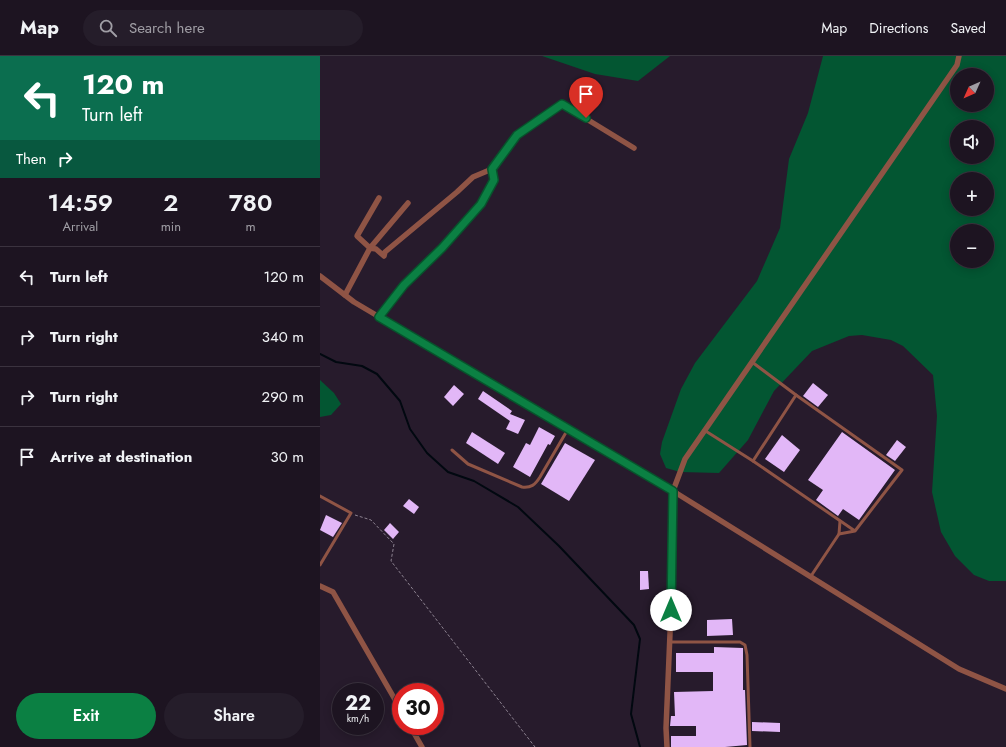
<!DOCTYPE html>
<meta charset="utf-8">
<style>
body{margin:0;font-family:Jost,sans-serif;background:#251d2a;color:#f1f3f6;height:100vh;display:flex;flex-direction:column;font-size:15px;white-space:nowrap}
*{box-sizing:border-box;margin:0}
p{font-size:13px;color:#a09ea5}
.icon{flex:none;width:22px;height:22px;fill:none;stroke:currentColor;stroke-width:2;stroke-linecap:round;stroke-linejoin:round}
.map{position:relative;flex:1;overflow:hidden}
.details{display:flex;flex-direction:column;background:#1d1421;width:320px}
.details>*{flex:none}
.hud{background:#0b6e4f;color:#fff;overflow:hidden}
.needle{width:26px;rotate:225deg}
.fabs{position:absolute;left:630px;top:12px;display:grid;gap:8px}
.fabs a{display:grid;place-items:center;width:44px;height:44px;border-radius:50%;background:#1d1421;box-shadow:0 2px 10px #0003,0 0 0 1px #3b333f;font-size:20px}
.speed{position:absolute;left:12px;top:627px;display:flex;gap:8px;font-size:20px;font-weight:700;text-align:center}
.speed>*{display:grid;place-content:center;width:52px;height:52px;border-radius:50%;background:#1d1421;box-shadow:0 2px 10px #0003,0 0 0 1px #3b333f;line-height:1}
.speed small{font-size:10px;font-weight:400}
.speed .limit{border:6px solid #d22;background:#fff;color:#111}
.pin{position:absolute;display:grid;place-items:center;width:34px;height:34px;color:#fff;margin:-41px -17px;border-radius:50% 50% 50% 0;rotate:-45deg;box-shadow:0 0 4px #0007}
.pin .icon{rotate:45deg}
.me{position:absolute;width:44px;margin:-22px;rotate:0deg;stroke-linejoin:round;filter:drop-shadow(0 0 3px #0008)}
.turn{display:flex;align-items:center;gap:14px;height:84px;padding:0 16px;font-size:18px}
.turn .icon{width:52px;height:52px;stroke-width:2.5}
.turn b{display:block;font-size:28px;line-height:34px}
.then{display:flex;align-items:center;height:38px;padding:0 16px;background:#0003;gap:8px;font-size:15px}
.eta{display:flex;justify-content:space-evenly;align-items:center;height:68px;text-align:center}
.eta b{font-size:24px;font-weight:600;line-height:28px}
.button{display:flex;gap:8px;margin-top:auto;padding:8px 16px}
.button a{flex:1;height:46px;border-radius:24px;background:#0b8043;color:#fff;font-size:16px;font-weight:600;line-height:46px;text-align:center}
.button a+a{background:#251d2a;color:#f1f3f6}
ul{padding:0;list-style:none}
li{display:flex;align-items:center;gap:12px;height:60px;padding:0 16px;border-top:1px solid #3b333f}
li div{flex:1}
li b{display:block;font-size:15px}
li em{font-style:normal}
header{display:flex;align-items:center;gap:24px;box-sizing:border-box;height:56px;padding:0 20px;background:#1d1421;border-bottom:1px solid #3b333f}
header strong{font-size:19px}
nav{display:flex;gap:22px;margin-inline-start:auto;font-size:14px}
.search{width:280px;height:36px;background:#251d2a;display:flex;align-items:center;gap:10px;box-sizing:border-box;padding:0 14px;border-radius:22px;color:#a09ea5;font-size:15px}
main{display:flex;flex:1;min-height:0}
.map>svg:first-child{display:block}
</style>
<header>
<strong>Map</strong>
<div class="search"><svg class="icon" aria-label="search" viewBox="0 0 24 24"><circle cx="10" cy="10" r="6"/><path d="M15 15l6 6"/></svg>Search here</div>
<nav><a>Map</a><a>Directions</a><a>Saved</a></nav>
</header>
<main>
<section class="details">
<div class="hud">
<div class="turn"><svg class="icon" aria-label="left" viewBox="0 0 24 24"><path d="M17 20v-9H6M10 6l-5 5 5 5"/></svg><div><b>120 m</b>Turn left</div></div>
<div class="then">Then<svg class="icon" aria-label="right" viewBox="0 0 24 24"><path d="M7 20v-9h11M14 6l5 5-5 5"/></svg></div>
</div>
<div class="eta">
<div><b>14:59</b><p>Arrival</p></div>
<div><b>2</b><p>min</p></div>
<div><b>780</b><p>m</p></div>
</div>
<ul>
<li><svg class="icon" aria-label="left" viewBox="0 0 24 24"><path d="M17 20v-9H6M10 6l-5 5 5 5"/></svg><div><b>Turn left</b></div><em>120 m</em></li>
<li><svg class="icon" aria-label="right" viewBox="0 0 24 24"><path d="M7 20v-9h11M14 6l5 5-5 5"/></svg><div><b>Turn right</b></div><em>340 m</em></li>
<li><svg class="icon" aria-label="right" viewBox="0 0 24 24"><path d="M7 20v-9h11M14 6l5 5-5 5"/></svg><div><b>Turn right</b></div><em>290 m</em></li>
<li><svg class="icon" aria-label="arrive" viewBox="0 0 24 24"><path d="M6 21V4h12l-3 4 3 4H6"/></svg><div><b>Arrive at destination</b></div><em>30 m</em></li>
</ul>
<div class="button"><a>Exit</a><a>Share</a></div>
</section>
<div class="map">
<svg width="686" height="691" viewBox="0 0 686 691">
<rect width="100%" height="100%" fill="#271b2c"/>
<!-- green -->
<g fill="#035632" fill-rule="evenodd">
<path d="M222,0h128l-32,25 -43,-7z"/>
<path d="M503,0h183v525h-17l-15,-6 -19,-19 -14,-24 -9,-40 5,-76 -4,-41 -30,-29 -12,-6 -29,-5 -13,1 -37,15 -38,40 -26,49 -29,33 -39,-1 -14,-4 -6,-14 2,-12 19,-53 14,-26 62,-82 23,-53 9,-69 19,-46zM637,19h30v30h-30zM637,71h30v30h-30zM637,123h30v30h-30zM637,175h30v30h-30z"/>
<path d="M0,324l14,13 7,11 -10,11 -11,2z"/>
</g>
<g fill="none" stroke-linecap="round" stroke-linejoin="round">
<!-- stream -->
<path stroke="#010810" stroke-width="2" d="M0,298l16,8 26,4 15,8 23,27 10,28 17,24 21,19 26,9 44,26 41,39 75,79 6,14 -9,75 9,33"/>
</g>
<!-- building -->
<g fill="#e2b7f7">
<path d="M493,327l15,12 -10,12 -15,-11z"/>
<path d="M134,329l10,9 -11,12 -9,-9z"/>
<path d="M163,335l29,20 -2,3 15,6 -7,14 -12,-5 4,-8 -32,-22z"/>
<path d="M219,371l16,9 -5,9 -2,-1 -18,33 -17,-10 13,-24 4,2z"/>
<path d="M152,376l33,21 -7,11 -32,-21z"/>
<path d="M522,376l53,38 -36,50 -16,-11 -5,7 -22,-16 7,-10 -15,-10z"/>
<path d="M462,379l18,15 -16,22 -19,-13z"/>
<path d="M577,384l9,7 -11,14 -9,-6z"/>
<path d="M245,387l30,17 -26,41 -28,-17z"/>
<path d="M89,443l10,8 -5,7 -11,-8z"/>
<path d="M6,459l16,8 -9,14 -13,-7z"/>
<path d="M70,467l9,9 -6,7 -9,-9z"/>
<path d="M320,515h8l1,18 -9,1z"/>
<path d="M412,563l1,16 -26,1v-16z"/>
<path d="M394,591l29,1v42h2l2,55 -22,2h-54v-11h25v-10h-26l1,-10h4l-1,-24 39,-1v-19h-37v-19h38z"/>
<path d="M432,666l28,1v9l-28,-1z"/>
</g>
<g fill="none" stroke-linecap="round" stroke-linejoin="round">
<!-- path -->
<path stroke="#8c8290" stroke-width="1" stroke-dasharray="3 2" stroke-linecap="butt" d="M35,459l16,5 23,24 -3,17 144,186"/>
<!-- lane -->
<g stroke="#8f5445" stroke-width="3">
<path d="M432,306l44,33"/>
<path d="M384,374l49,31"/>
<path d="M132,394l16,14 54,23c9,1 13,-2 18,-10l28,-48"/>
<path d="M0,440l31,17 -31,52"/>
<path d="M519,478l1,-13"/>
<path d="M491,520l28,-42 16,-3 47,-61 -106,-75 -43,66 102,70"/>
<path d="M349,586h71l5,3 2,10 3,92"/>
</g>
<!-- street -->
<g stroke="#8f5445" stroke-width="5.5">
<path d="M172,113l25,-34 45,-31 72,44"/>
<path d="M59,142l-22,38 13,12 38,-45"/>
<path d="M0,220l34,26 319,189 286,178 47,20"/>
<path d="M25,239l25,-47 6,1 8,7 1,-4 72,-60 16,-15 19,-8 2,11 -13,24 -39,44 -38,37 -25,32"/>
<path d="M0,530l13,6 68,118"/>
<path d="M90,670l12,21"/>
<path d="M347,691l-1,-19 5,-118 2,-119 12,-32 272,-394 2,-9"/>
</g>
</g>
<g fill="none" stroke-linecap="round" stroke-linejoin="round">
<defs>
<path id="route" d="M266,62l-24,-14 -45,31 -25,34 2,11 -13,24 -39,44 -38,37 -25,32 294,174 -2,119"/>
</defs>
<!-- route casing -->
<use href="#route" stroke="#07532c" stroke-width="10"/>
<!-- route -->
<use href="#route" stroke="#0b8043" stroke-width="7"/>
</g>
</svg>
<div class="fabs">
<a><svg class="needle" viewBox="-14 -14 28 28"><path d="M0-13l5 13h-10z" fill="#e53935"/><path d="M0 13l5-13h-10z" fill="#a09ea5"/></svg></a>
<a><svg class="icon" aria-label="sound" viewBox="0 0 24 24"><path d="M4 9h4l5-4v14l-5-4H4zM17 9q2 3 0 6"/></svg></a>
<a>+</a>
<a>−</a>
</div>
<div class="speed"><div>22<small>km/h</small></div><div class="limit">30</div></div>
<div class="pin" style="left:266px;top:62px;background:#d93025"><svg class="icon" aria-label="arrive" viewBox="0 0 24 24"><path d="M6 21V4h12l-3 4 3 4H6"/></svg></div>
<svg class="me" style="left:351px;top:554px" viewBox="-20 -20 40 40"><circle r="19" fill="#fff"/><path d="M0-13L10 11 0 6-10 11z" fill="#0b8043"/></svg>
</div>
</main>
